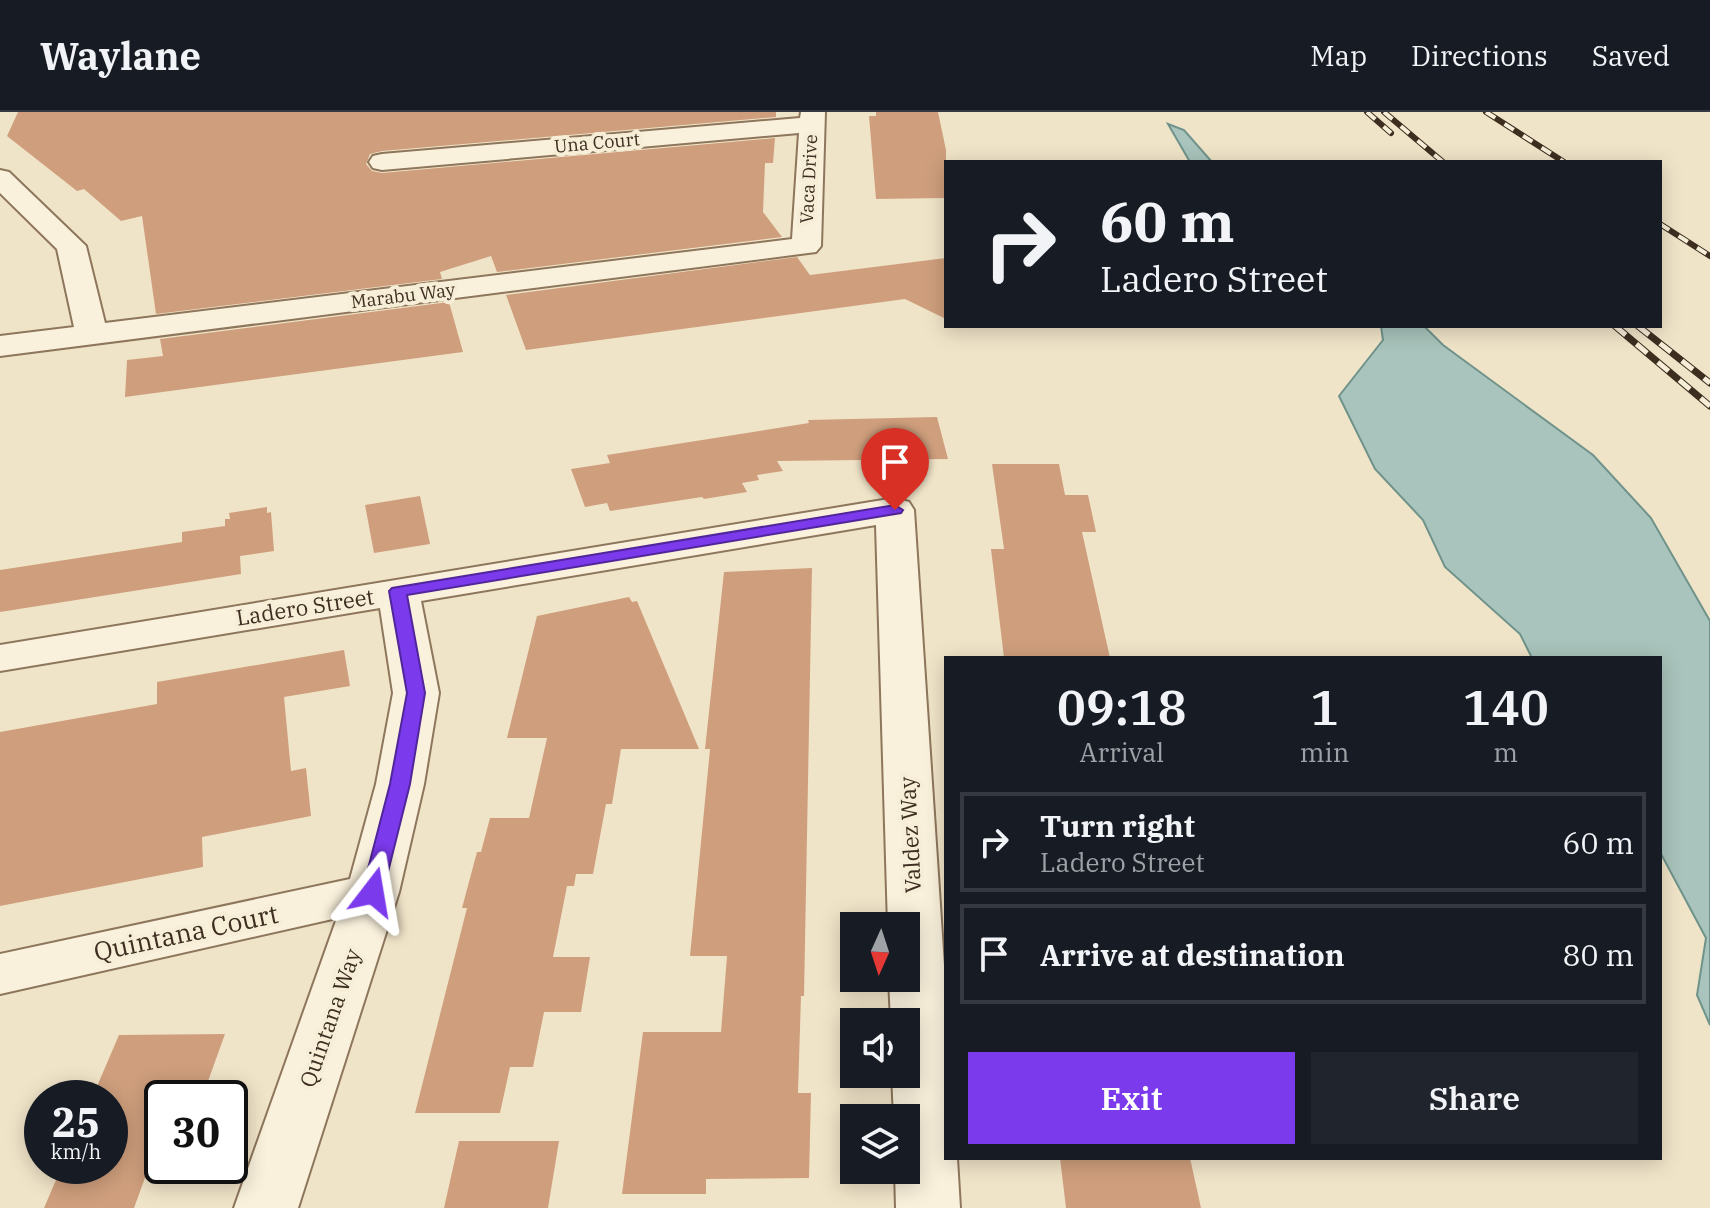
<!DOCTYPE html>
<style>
body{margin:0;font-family:"IBM Plex Serif",serif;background:#20242c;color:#f1f3f6;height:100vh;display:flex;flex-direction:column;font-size:30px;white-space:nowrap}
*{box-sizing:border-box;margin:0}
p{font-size:26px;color:#9ea1a6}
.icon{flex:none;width:44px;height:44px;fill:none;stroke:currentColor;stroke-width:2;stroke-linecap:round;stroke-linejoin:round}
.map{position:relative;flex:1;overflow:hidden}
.panel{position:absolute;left:944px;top:544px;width:718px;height:504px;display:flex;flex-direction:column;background:#171b24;border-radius:0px;box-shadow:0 4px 20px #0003}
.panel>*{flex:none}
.banner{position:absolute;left:944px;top:48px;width:718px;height:168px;border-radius:0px;box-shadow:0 4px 20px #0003;background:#171b24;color:#f1f3f6;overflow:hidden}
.needle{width:52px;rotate:183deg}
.fabs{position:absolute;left:840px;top:800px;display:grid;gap:16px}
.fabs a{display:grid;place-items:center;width:80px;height:80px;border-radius:0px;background:#171b24;box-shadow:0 4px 20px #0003;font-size:40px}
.speed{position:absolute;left:24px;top:968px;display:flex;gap:16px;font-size:40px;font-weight:700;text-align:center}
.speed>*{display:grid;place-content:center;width:104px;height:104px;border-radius:50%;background:#171b24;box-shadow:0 4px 20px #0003;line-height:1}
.speed small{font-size:20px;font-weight:400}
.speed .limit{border:4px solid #111;border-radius:12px;background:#fff;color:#111}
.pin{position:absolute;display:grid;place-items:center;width:68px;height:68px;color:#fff;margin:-82px -34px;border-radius:50% 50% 50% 0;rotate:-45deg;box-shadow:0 0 8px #0007}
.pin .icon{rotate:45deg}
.me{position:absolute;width:88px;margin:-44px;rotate:14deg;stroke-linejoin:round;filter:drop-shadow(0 0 6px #0008)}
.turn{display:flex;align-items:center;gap:28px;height:168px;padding:0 24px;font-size:36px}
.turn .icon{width:104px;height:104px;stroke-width:2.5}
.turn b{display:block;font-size:56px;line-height:68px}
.eta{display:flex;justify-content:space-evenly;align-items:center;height:136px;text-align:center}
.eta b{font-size:48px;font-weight:600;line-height:56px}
.action{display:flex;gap:16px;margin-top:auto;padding:16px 24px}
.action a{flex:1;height:92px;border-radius:0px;background:#7c3aed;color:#fff;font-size:32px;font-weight:600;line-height:92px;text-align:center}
.action a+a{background:#20242c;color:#f1f3f6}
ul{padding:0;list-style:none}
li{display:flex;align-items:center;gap:24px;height:100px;margin:0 16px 12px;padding:0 8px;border:4px solid #363941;border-radius:0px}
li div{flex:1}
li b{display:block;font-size:30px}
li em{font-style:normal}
header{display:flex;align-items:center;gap:48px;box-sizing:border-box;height:112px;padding:0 40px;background:#171b24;border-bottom:2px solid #363941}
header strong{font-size:38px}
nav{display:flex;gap:44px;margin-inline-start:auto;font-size:28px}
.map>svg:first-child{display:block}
</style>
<header>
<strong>Waylane</strong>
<nav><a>Map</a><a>Directions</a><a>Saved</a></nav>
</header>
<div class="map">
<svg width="1710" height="1096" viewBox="0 0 1710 1096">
<rect width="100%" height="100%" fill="#f0e4c8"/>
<!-- water -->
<g fill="#a9c4bc" stroke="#6f938a" stroke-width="2">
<path d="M1168,12l16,6 28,32h-22z"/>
<path d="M1381,214h43l19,19 150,110 58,63 59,103v404l-13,-30 9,-57 -46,-86v-194h-128l-12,-24 -75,-67 -22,-47 -48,-51 -36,-73 44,-56z"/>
</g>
<!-- building -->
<g fill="#cf9f7d">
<path d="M18,0h758v5l-394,34 -12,3 -4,10 6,7 10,2 393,-35 -2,25h-8l-2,49 19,25 -285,35 -6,-16 -51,16 2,7 -286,35 -14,-98 -21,5 -37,-32 -7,2 -70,-55z"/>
<path d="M876,0h62l8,38v48l-70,1 -7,-83h7z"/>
<path d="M797,145l13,18 136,-17v61l-41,-20 -379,51 -20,-55z"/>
<path d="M449,190l14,50 -338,45 2,-37 36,-4 -3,-17z"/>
<path d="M937,305l11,42 -171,2 6,10 -26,4 2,5 -17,3 5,9 -43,7 -2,-2 -92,14 -3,-8 -22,4 -14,-38 39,-6 -3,-8 202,-32 -1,-3z"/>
<path d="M992,352h67l6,31h23l8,37h-14l28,126h-106l-13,-109h13z"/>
<path d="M420,384l10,48 -56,9 -9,-48z"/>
<path d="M267,395v6l4,-1 3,39 -34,5 1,18 -241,38v-42l182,-28v-10l43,-6v-7h5l-1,-6z"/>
<path d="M812,456l-8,428h-3l-3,97h13l-2,85 -103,1v15h-84l21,-162h78l6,-76h-37l20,-207h-5l19,-177z"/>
<path d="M629,485l3,5 5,-1 62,148h-78l-9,55h-6l-13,70h-17l-2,12h-7l-14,71h37l-9,55h-37l-11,55h-23l-10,46h-85l52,-205h-5l15,-56h4l9,-34h39l18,-80h-40l30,-122z"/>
<path d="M344,538l6,36 -66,11 7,74 15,-3 5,48 -109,21 1,30 -203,39v-174l157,-28v-22z"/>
<path d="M225,922l-23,64h-40v55h-8l-20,55h-90l18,-42h48v-68h-18l27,-63z"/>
<path d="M459,1029h100l-11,67h-104z"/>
<path d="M1060,1046h130l11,50h-135z"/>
</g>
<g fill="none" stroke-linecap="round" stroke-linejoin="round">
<defs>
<g id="street">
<path d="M801,0h24l-4,134 -5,6 -816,104v-20l74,-9 -17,-78 -57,-56v-23l9,2 77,74 19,77 687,-84 7,-106 -417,37 -9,-2 -4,-6 4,-6 9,-2 418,-36z"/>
<path d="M895,386l14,4 5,8 32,486v162h11l3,50h-64l-1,-38h11v-52h-12l-2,-44h14v-52h-15l-2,-44h17v-52h-18l-12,-401 -455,76 18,92 -15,91 -25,108 -101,316h-64l103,-290 -337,76v-40l350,-75 26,-95 17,-91 -13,-85 -380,63v-26z"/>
</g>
</defs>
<!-- street casing -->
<use href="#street" stroke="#8d765c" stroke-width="4"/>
<!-- street -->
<use href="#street" fill="#faf1dc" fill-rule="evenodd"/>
<defs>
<g id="rail-far1">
<path d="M1367,0l24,21"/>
<path d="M1384,0l59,50"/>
<path d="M1486,0l78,50"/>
<path d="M1660,112l50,32"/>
</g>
<g id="rail">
<path d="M1615,214l95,80"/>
<path d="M1638,214l72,57"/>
</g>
</defs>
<!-- rail-far1 casing -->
<use href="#rail-far1" stroke="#3d2e20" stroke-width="6"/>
<!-- rail casing -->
<use href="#rail" stroke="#3d2e20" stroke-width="7"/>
<!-- rail-far1 -->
<use href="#rail-far1" stroke="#f7eed8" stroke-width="4" stroke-dasharray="11" stroke-linecap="butt"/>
<!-- rail -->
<use href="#rail" stroke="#f7eed8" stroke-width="5" stroke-dasharray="14" stroke-linecap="butt"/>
</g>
<!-- route -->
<path fill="#7c3aed" stroke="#51269a" stroke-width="2" d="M895,393l8,5 -2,3 -494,82 18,98 -15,91 -27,108 -3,6h-15l-3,-6 28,-108 17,-91 -18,-102 3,-3z"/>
<g text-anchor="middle" stroke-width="8" stroke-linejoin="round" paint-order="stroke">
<!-- far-street labels -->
<g font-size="18" fill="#3d2e20" stroke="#f7eed8">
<text transform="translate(597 31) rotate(-5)" y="6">Una Court</text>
<text transform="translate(809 67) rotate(-87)" y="6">Vaca Drive</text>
<text transform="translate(403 184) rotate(-7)" y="6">Marabu Way</text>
</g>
<!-- street labels -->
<g font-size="22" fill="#3d2e20" stroke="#f7eed8">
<text transform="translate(305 495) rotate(-9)" y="8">Ladero Street</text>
<text transform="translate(910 723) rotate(-93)" y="8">Valdez Way</text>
<text transform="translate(330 906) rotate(-71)" y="8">Quintana Way</text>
</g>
<!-- near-street labels -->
<g font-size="26" fill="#3d2e20" stroke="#f7eed8">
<text transform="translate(186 821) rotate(-12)" y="9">Quintana Court</text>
</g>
</g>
</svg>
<div class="fabs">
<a><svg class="needle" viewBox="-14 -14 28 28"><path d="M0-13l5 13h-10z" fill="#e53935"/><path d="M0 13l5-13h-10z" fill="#9ea1a6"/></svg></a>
<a><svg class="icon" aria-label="sound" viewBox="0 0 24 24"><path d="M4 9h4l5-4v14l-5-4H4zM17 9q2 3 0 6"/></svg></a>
<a><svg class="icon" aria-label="layers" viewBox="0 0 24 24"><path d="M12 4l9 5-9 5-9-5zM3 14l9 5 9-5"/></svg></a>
</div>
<div class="speed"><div>25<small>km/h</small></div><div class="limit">30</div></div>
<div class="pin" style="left:895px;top:398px;background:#d93025"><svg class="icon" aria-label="arrive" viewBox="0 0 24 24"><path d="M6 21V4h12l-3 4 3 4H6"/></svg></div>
<svg class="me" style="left:373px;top:780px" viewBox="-20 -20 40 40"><path d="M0-17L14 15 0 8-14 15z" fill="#7c3aed" stroke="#fff" stroke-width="4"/></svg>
<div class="banner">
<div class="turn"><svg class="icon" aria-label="right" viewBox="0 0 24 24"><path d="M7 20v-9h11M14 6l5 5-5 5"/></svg><div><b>60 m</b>Ladero Street</div></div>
</div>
<section class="panel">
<div class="eta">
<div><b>09:18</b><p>Arrival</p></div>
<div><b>1</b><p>min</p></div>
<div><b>140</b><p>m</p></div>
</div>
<ul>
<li><svg class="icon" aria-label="right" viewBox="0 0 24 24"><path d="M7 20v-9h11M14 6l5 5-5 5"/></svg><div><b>Turn right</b><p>Ladero Street</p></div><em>60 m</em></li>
<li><svg class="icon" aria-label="arrive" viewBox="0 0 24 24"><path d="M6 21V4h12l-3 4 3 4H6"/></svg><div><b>Arrive at destination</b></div><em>80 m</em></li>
</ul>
<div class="action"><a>Exit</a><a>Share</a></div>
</section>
</div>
